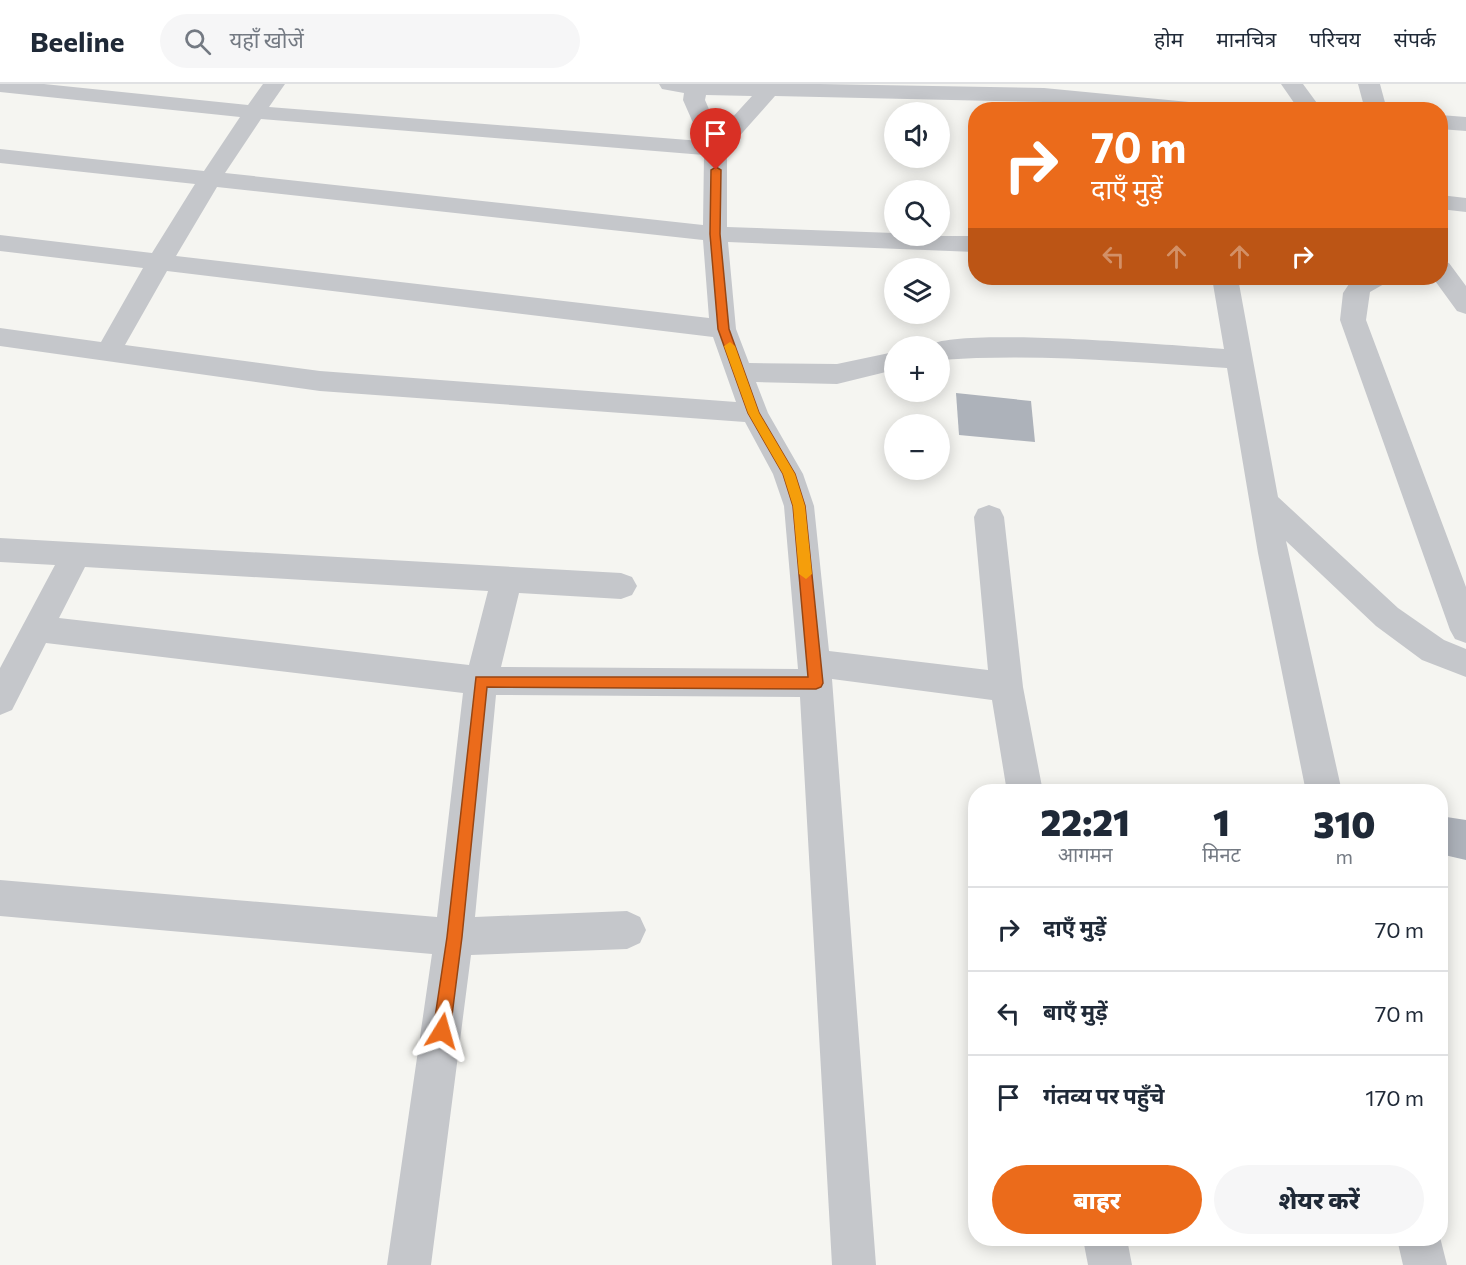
<!DOCTYPE html>
<html lang="hi">
<meta charset="utf-8">
<style>
body{margin:0;font-family:Commissioner,"Noto Sans Devanagari",sans-serif;background:#f6f6f7;color:#1f2937;height:100vh;display:flex;flex-direction:column;font-size:22px;white-space:nowrap}
*{box-sizing:border-box;margin:0}
p{font-size:20px;color:#747a83}
.icon{flex:none;width:33px;height:33px;fill:none;stroke:currentColor;stroke-width:2;stroke-linecap:round;stroke-linejoin:round}
.map{position:relative;flex:1;overflow:hidden}
.drawer{position:absolute;left:968px;top:700px;width:480px;height:462px;display:flex;flex-direction:column;background:#fff;border-radius:24px;box-shadow:0 3px 15px #0003}
.drawer>*{flex:none}
.banner{position:absolute;left:968px;top:18px;width:480px;height:183px;border-radius:24px;box-shadow:0 3px 15px #0003;background:#eb6b1b;color:#fff;overflow:hidden}
.buttons{position:absolute;left:884px;top:18px;display:grid;gap:12px}
.buttons a{display:grid;place-items:center;width:66px;height:66px;border-radius:50%;background:#fff;box-shadow:0 3px 15px #0003;font-size:30px}
.pin{position:absolute;display:grid;place-items:center;width:51px;height:51px;color:#fff;margin:-62px -26px;border-radius:50% 50% 50% 0;rotate:-45deg;box-shadow:0 0 6px #0007}
.pin .icon{rotate:45deg}
.me{position:absolute;width:66px;margin:-33px;rotate:8deg;stroke-linejoin:round;filter:drop-shadow(0 0 4px #0008)}
.turn{display:flex;align-items:center;gap:21px;height:126px;padding:0 24px;font-size:27px}
.turn .icon{width:78px;height:78px;stroke-width:2.5}
.turn b{display:block;font-size:42px;line-height:51px}
.lanes{display:flex;align-items:center;height:57px;padding:0 24px;background:#0003;justify-content:center;gap:30px;direction:ltr}
.lanes .off{opacity:.35}
.eta{display:flex;justify-content:space-evenly;align-items:center;height:102px;text-align:center}
.eta b{font-size:36px;font-weight:800;line-height:42px}
.primary-button{display:flex;gap:12px;margin-top:auto;padding:12px 24px}
.primary-button a{flex:1;height:69px;border-radius:36px;background:#eb6b1b;color:#fff;font-size:24px;font-weight:800;line-height:69px;text-align:center}
.primary-button a+a{background:#f6f6f7;color:#1f2937}
ul{padding:0;list-style:none}
li{display:flex;align-items:center;gap:18px;height:84px;padding:0 24px;border-top:2px solid #e0e1e3}
li div{flex:1}
li b{display:block;font-size:22px}
li em{font-style:normal}
header{display:flex;align-items:center;gap:36px;box-sizing:border-box;height:84px;padding:0 30px;background:#fff;border-bottom:2px solid #e0e1e3}
header strong{font-size:28px}
nav{display:flex;gap:33px;margin-inline-start:auto;font-size:21px}
.search{width:420px;height:54px;background:#f6f6f7;display:flex;align-items:center;gap:15px;box-sizing:border-box;padding:0 21px;border-radius:33px;color:#747a83;font-size:22px}
.map>svg:first-child{display:block}
</style>
<header>
<strong>Beeline</strong>
<div class="search"><svg class="icon" aria-label="search" viewBox="0 0 24 24"><circle cx="10" cy="10" r="6"/><path d="M15 15l6 6"/></svg>यहाँ खोजें</div>
<nav><a>होम</a><a>मानचित्र</a><a>परिचय</a><a>संपर्क</a></nav>
</header>
<div class="map">
<svg width="1466" height="1181" viewBox="0 0 1466 1181">
<rect width="100%" height="100%" fill="#f5f5f1"/>
<!-- building -->
<g fill="#adb2ba">
<path d="M956,309l75,8 4,41 -76,-7z"/>
<path d="M1440,732l26,4v40l-26,-6z"/>
</g>
<g fill="none" stroke-linecap="round" stroke-linejoin="round">
<!-- minor -->
<g fill="#c5c7cb" fill-rule="evenodd">
<path d="M0,0h44l204,21 15,-21h22l-16,23 432,34 -18,-41 1,-7 -22,-4 -3,-5h161l224,4 176,17 3,5h-90l-89,-8 -269,-6 -48,54v77l167,6v3h81v16l-247,-10 8,87 13,34 88,1 57,-12v18l-57,14 -81,-2 12,31 35,61 11,32 15,145 159,19 -14,-153 4,-8 11,-4 11,4 4,8 19,170 20,105h-36l-15,-92 -160,-21 44,586h-44l-32,-568 -304,-2 -21,222 152,-6 13,6 6,13 -6,13 -13,6 -156,6 -40,310h-44l45,-311 -432,-38v-36l437,37 26,-224 -417,-50 -34,67 -12,5v-47l55,-103 -55,-3v-24l621,35 11,4 5,9 -5,9 -11,4 -102,-6 -18,74 297,2 -14,-163 -11,-32 -28,-52 -425,-31 -320,-45v-18l101,14 42,-74 -143,-17v-16l152,18 43,-69 -195,-21v-14l204,22 36,-54 -240,-25zM706,11l46,1 -33,36 -14,-32zM261,35l443,36 -1,70 -478,-52zM217,103l486,53 6,78 -533,-62zM167,187l546,66 23,65 -416,-31 -195,-26zM85,483l403,24 -19,74 -410,-47z"/>
<path d="M1281,0h22l19,26h-23z"/>
<path d="M1358,0h22l7,26h-22z"/>
<path d="M1440,31l26,2v14l-26,-2z"/>
<path d="M1440,111l26,3v14l-26,-3z"/>
<path d="M1440,177l9,2 17,23v28l-9,-3 -24,-33h7z"/>
<path d="M1212,194h26l40,219 120,111 46,32 22,9v28l-44,-17 -46,-34 -90,-85 56,251h-36l-48,-239 -31,-185c-96,-6 -192,-15 -288,-8v-14h-11c26,-20 251,0 296,3z"/>
<path d="M1353,194h35l-4,6 -14,8 -4,28 100,267v56l-11,-4 -5,-9 -110,-310 3,-27z"/>
<path d="M1440,1153l7,28h-44l-6,-26h43z"/>
<path d="M1083,1155h44l5,26h-44z"/>
</g>
</g>
<!-- route -->
<path fill="#eb6b1b" stroke="#994612" stroke-width="1.5" d="M716,83l5,3 -1,64 9,95 30,84 36,61 10,32 18,177 -2,4 -5,2 -329,-2 -25,250 -12,94 -3,6 -5,2 -6,-2 -3,-6 14,-94 29,-260h332l-15,-171 -10,-32 -35,-61 -30,-84 -8,-95 1,-64z"/>
<!-- slow -->
<path fill="#f59e0b" d="M730,258l5,4 24,67 36,61 10,32 7,68 -6,5 -7,-5 -6,-68 -10,-32 -35,-61 -24,-67z"/>
</svg>
<div class="buttons">
<a><svg class="icon" aria-label="sound" viewBox="0 0 24 24"><path d="M4 9h4l5-4v14l-5-4H4zM17 9q2 3 0 6"/></svg></a>
<a><svg class="icon" aria-label="search" viewBox="0 0 24 24"><circle cx="10" cy="10" r="6"/><path d="M15 15l6 6"/></svg></a>
<a><svg class="icon" aria-label="layers" viewBox="0 0 24 24"><path d="M12 4l9 5-9 5-9-5zM3 14l9 5 9-5"/></svg></a>
<a>+</a>
<a>−</a>
</div>
<div class="pin" style="left:716px;top:86px;background:#d93025"><svg class="icon" aria-label="arrive" viewBox="0 0 24 24"><path d="M6 21V4h12l-3 4 3 4H6"/></svg></div>
<svg class="me" style="left:442px;top:947px" viewBox="-20 -20 40 40"><path d="M0-17L14 15 0 8-14 15z" fill="#eb6b1b" stroke="#fff" stroke-width="4"/></svg>
<div class="banner">
<div class="turn"><svg class="icon" aria-label="right" viewBox="0 0 24 24"><path d="M7 20v-9h11M14 6l5 5-5 5"/></svg><div><b>70 m</b>दाएँ मुड़ें</div></div>
<div class="lanes"><svg class="icon off" aria-label="left" viewBox="0 0 24 24"><path d="M17 20v-9H6M10 6l-5 5 5 5"/></svg><svg class="icon off" aria-label="ahead" viewBox="0 0 24 24"><path d="M12 20V5M6 11l6-6 6 6"/></svg><svg class="icon off" aria-label="ahead" viewBox="0 0 24 24"><path d="M12 20V5M6 11l6-6 6 6"/></svg><svg class="icon" aria-label="right" viewBox="0 0 24 24"><path d="M7 20v-9h11M14 6l5 5-5 5"/></svg></div>
</div>
<section class="drawer">
<div class="eta">
<div><b>22:21</b><p>आगमन</p></div>
<div><b>1</b><p>मिनट</p></div>
<div><b>310</b><p>m</p></div>
</div>
<ul>
<li><svg class="icon" aria-label="right" viewBox="0 0 24 24"><path d="M7 20v-9h11M14 6l5 5-5 5"/></svg><div><b>दाएँ मुड़ें</b></div><em>70 m</em></li>
<li><svg class="icon" aria-label="left" viewBox="0 0 24 24"><path d="M17 20v-9H6M10 6l-5 5 5 5"/></svg><div><b>बाएँ मुड़ें</b></div><em>70 m</em></li>
<li><svg class="icon" aria-label="arrive" viewBox="0 0 24 24"><path d="M6 21V4h12l-3 4 3 4H6"/></svg><div><b>गंतव्य पर पहुँचे</b></div><em>170 m</em></li>
</ul>
<div class="primary-button"><a>बाहर</a><a>शेयर करें</a></div>
</section>
</div>
